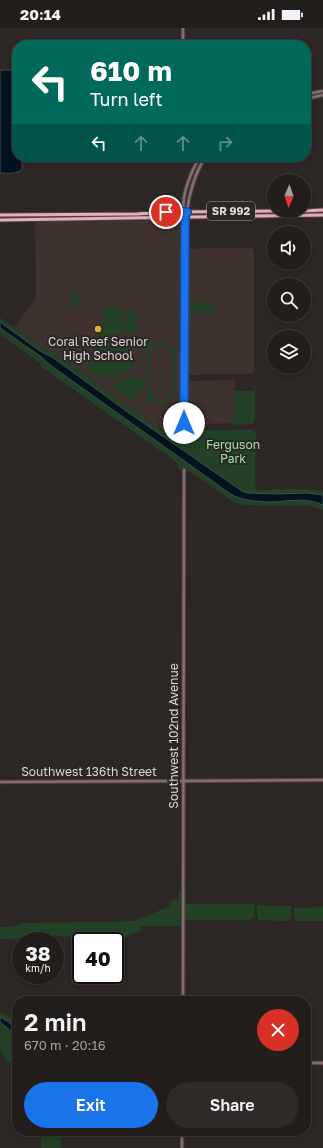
<!DOCTYPE html>
<meta charset="utf-8">
<style>
body{margin:0;font-family:"Golos Text",sans-serif;background:#2d2a28;color:#f1f3f6;height:100vh;display:flex;flex-direction:column;font-size:15px;white-space:nowrap}
*{box-sizing:border-box;margin:0}
p{font-size:13px;color:#a2a2a3}
.icon{flex:none;width:22px;height:22px;fill:none;stroke:currentColor;stroke-width:2;stroke-linecap:round;stroke-linejoin:round}
.map{position:relative;flex:1;overflow:hidden}
.details{position:absolute;left:12px;top:968px;width:299px;height:140px;display:flex;flex-direction:column;background:#211d1b;border-radius:16px;box-shadow:0 2px 6px #0003,0 0 0 1px #3e3b3a}
.details>*{flex:none}
.guide{position:absolute;left:12px;top:12px;width:299px;height:122px;border-radius:16px;box-shadow:0 2px 6px #0003,0 0 0 1px #3e3b3a;background:#00695c;color:#fff;overflow:hidden}
.needle{width:26px;rotate:182deg}
.fabs{position:absolute;left:267px;top:146px;display:grid;gap:8px}
.fabs a{display:grid;place-items:center;width:44px;height:44px;border-radius:50%;background:#211d1b;box-shadow:0 2px 6px #0003,0 0 0 1px #3e3b3a;font-size:20px}
.speed{position:absolute;left:12px;top:904px;display:flex;gap:8px;font-size:20px;font-weight:700;text-align:center}
.speed>*{display:grid;place-content:center;width:52px;height:52px;border-radius:50%;background:#211d1b;box-shadow:0 2px 6px #0003,0 0 0 1px #3e3b3a;line-height:1}
.speed small{font-size:10px;font-weight:400}
.speed .limit{border:2px solid #111;border-radius:6px;background:#fff;color:#111}
.pin{position:absolute;display:grid;place-items:center;width:34px;height:34px;color:#fff;margin:-17px;border:2px solid #fff;border-radius:50%;box-shadow:0 1px 4px #0007}
.me{position:absolute;width:44px;margin:-22px;rotate:0deg;stroke-linejoin:round;filter:drop-shadow(0 0 3px #0008)}
.turn{display:flex;align-items:center;gap:14px;height:84px;padding:0 12px;font-size:18px}
.turn .icon{width:52px;height:52px;stroke-width:2.5}
.turn b{display:block;font-size:28px;line-height:34px}
.lanes{display:flex;align-items:center;height:38px;padding:0 12px;background:#0003;justify-content:center;gap:20px;direction:ltr}
.lanes .off{opacity:.35}
.round{display:grid;place-items:center;flex:none;width:42px;height:42px;border-radius:21px;background:#2d2a28}
.headline{display:flex;align-items:center;justify-content:space-between;height:68px;padding:0 12px}
h1{font-size:24px;font-weight:600;line-height:30px}
.action{display:flex;gap:8px;margin-top:auto;padding:8px 12px}
.action a{flex:1;height:46px;border-radius:24px;background:#1a73e8;color:#fff;font-size:16px;font-weight:600;line-height:46px;text-align:center}
.action a+a{background:#2d2a28;color:#f1f3f6}
.status{display:flex;justify-content:space-between;align-items:center;height:28px;padding:0 20px;background:#211d1b;direction:ltr}
.status svg{height:11px;fill:currentColor}
.map>svg:first-child{display:block}
</style>
<div class="status"><b>20:14</b><svg viewBox="0 0 49 12"><path d="M0 12V9h3v3zM5 12V6h3v6zM10 12V3h3v9zM15 12V0h3v12zM26 1h20v11H26zM47 4h2v5h-2z"/></svg></div>
<div class="map">
<svg width="323" height="1120" viewBox="0 0 323 1120">
<rect width="100%" height="100%" fill="#2c2724"/>
<!-- built -->
<g fill="#3d322d">
<path d="M178,192l3,3 -1,176 1,31 -7,9 -123,-88 -1,2 -36,-25 22,-30 -1,-77z"/>
<path d="M204,220h47l3,2v123l-1,1 -62,1 -3,-2 1,-123 2,-1z"/>
<path d="M235,352v11h19l-1,31 -1,1 -61,1 -3,-1v-42z"/>
</g>
<!-- green -->
<g fill="#234126" fill-rule="evenodd">
<path d="M72,265h7v13h-9v-7h2z"/>
<path d="M191,275h24v10l-24,-1z"/>
<path d="M103,279h19v26h-16c5,1 14,1 18,5 8,5 11,21 9,29l-6,5 -8,2 -1,3c-6,3 -7,0 -13,-1 -4,-1 -7,0 -11,0l-5,-6 1,-10h1l1,-21 6,-6h5z"/>
<path d="M125,284h12v21h-13z"/>
<path d="M0,290l49,34 2,-1 123,88 7,-9h72l1,2h2l-1,46 1,12h16v-1h8l1,1c13,-2 29,-2 42,2v3l-16,-2 -30,1 -29,-1 -6,-2 -113,-78 -77,-56 -12,-6 -40,-29z"/>
<path d="M0,300l40,28 10,9 182,130c14,7 38,8 53,6 14,-1 25,-1 38,4v5l-13,-4 -65,-1 -10,-2 -47,-33 -9,-1 -1,-5 -7,-6 -131,-92 1,-2 -41,-30z"/>
<path d="M161,313l8,3 6,7v41c-4,12 -16,15 -25,7v4h-3v-61h3v4l5,-3zM161,316c7,1 10,5 11,12 0,8 2,30 -1,37 -4,13 -20,9 -21,-3v-38l4,-6z"/>
<path d="M129,348l8,1 7,3 1,4 -12,16h-2l-18,-13 6,-6z"/>
<path d="M254,358h1v32h-1v4l-2,2h1l-19,1 -1,-1h3h-3v-4l2,-1v-28h19z"/>
<path d="M180,861l1,4v33l-1,1 -1,-4v3h-38l-1,5 -25,11 -3,-1v-5l-15,-1v1l-25,1 -22,-2 -5,3 -45,1v-12h12l12,-4 110,-2 32,-13 3,-2 3,-6 7,-1v-9z"/>
<path d="M186,861v15h69l-1,14 -5,2h-62l-3,-4v-25z"/>
<path d="M257,877l34,1c0,5 2,13 -4,15l-28,-1 -2,-3z"/>
<path d="M323,878v15h-27l-2,-4v-9h14z"/>
<path d="M0,984l10,6 7,5v8l-7,-8 -10,-6z"/>
<path d="M0,994l11,9 6,10v42l-4,-15 -2,-1v-2h4v-4l-8,1 -7,-13z"/>
<rect x="41" y="1103" width="20" height="17"/>
</g>
<!-- water -->
<g fill="#02131e" stroke="#434e55">
<path d="M0,42h17v87h5v12c-5,6 -15,4 -22,4z"/>
<path d="M0,294l40,29 12,6 77,56 113,78 6,2 29,1 30,-1 16,2v10c-12,-6 -25,-5 -38,-4 -15,2 -39,1 -53,-6l-182,-130 -10,-9 -40,-28z"/>
<path d="M0,989l10,6 7,8v10l-6,-10 -11,-9z"/>
</g>
<g fill="none" stroke-linecap="round" stroke-linejoin="round">
<defs>
<g id="tertiary">
<path d="M183,0v17"/>
<path d="M306,66l17,-3"/>
<path d="M306,71l17,-4"/>
<path d="M185,188c3,-6 3,-14 5,-21 3,-14 8,-26 15,-38"/>
<path d="M186,397l-2,-4 1,-205c-6,-16 6,-45 15,-59"/>
<path d="M0,754l323,-2"/>
<path d="M183,973l1,-531"/>
<path d="M306,1035h17"/>
<path d="M182,1120v-17"/>
</g>
<g id="primary">
<path d="M304,183l19,-1"/>
<path d="M0,187l137,-1 34,-2 103,-1"/>
<path d="M0,192l323,-5"/>
</g>
</defs>
<!-- tertiary casing -->
<use href="#tertiary" stroke="#484340" stroke-width="4.5"/>
<!-- primary casing -->
<use href="#primary" stroke="#484340" stroke-width="5"/>
<!-- tertiary -->
<use href="#tertiary" stroke="#876b6f" stroke-width="2.5"/>
<!-- primary -->
<use href="#primary" stroke="#e8adb6" stroke-width="3"/>
</g>
<g fill="none" stroke-linecap="round" stroke-linejoin="round">
<defs>
<path id="route" d="M166,184h21l-2,4v6l-1,201"/>
</defs>
<!-- route casing -->
<use href="#route" stroke="#114b97" stroke-width="10"/>
<!-- route -->
<use href="#route" stroke="#1a73e8" stroke-width="7"/>
</g>
<!-- markers -->
<circle fill="#e3ae35" stroke="#2c2724" stroke-width="1.5" cx="98" cy="301" r="4"/>
<g text-anchor="middle" stroke-width="4" stroke-linejoin="round" paint-order="stroke">
<!-- shield labels -->
<rect fill="#2c2724" stroke="#a6a2a0" stroke-width="1" x="207" y="174" width="48" height="18" rx="3"/>
<g font-size="11" font-weight="bold" fill="#dbd7d5">
<text x="231" y="187">SR 992</text>
</g>
<!-- poi labels -->
<g font-size="12" fill="#dbd7d5" stroke="#2c2724">
<text x="98" y="318">Coral Reef Senior<tspan x="98" dy="14">High School</tspan></text>
</g>
<!-- park labels -->
<g font-size="12" fill="#9de2a1" stroke="#2c2724">
<text x="233" y="421">Ferguson<tspan x="233" dy="14">Park</tspan></text>
</g>
<!-- street labels -->
<g font-size="12" fill="#dbd7d5" stroke="#2c2724">
<text transform="translate(174 708) rotate(-90)" y="4">Southwest 102nd Avenue</text>
<text x="89" y="748">Southwest 136th Street</text>
</g>
</g>
</svg>
<div class="fabs">
<a><svg class="needle" viewBox="-14 -14 28 28"><path d="M0-13l5 13h-10z" fill="#e53935"/><path d="M0 13l5-13h-10z" fill="#a2a2a3"/></svg></a>
<a><svg class="icon" aria-label="sound" viewBox="0 0 24 24"><path d="M4 9h4l5-4v14l-5-4H4zM17 9q2 3 0 6"/></svg></a>
<a><svg class="icon" aria-label="search" viewBox="0 0 24 24"><circle cx="10" cy="10" r="6"/><path d="M15 15l6 6"/></svg></a>
<a><svg class="icon" aria-label="layers" viewBox="0 0 24 24"><path d="M12 4l9 5-9 5-9-5zM3 14l9 5 9-5"/></svg></a>
</div>
<div class="speed"><div>38<small>km/h</small></div><div class="limit">40</div></div>
<div class="pin" style="left:166px;top:184px;background:#d93025"><svg class="icon" aria-label="arrive" viewBox="0 0 24 24"><path d="M6 21V4h12l-3 4 3 4H6"/></svg></div>
<svg class="me" style="left:184px;top:395px" viewBox="-20 -20 40 40"><circle r="19" fill="#fff"/><path d="M0-13L10 11 0 6-10 11z" fill="#1a73e8"/></svg>
<div class="guide">
<div class="turn"><svg class="icon" aria-label="left" viewBox="0 0 24 24"><path d="M17 20v-9H6M10 6l-5 5 5 5"/></svg><div><b>610 m</b>Turn left</div></div>
<div class="lanes"><svg class="icon" aria-label="left" viewBox="0 0 24 24"><path d="M17 20v-9H6M10 6l-5 5 5 5"/></svg><svg class="icon off" aria-label="ahead" viewBox="0 0 24 24"><path d="M12 20V5M6 11l6-6 6 6"/></svg><svg class="icon off" aria-label="ahead" viewBox="0 0 24 24"><path d="M12 20V5M6 11l6-6 6 6"/></svg><svg class="icon off" aria-label="right" viewBox="0 0 24 24"><path d="M7 20v-9h11M14 6l5 5-5 5"/></svg></div>
</div>
<section class="details">
<div class="headline"><div><h1>2 min</h1><p>670 m · 20:16</p></div><a class="round" style="background:#d93025;color:#fff"><svg class="icon" aria-label="close" viewBox="0 0 24 24"><path d="M6 6l12 12M18 6L6 18"/></svg></a></div>
<div class="action"><a>Exit</a><a>Share</a></div>
</section>
</div>
